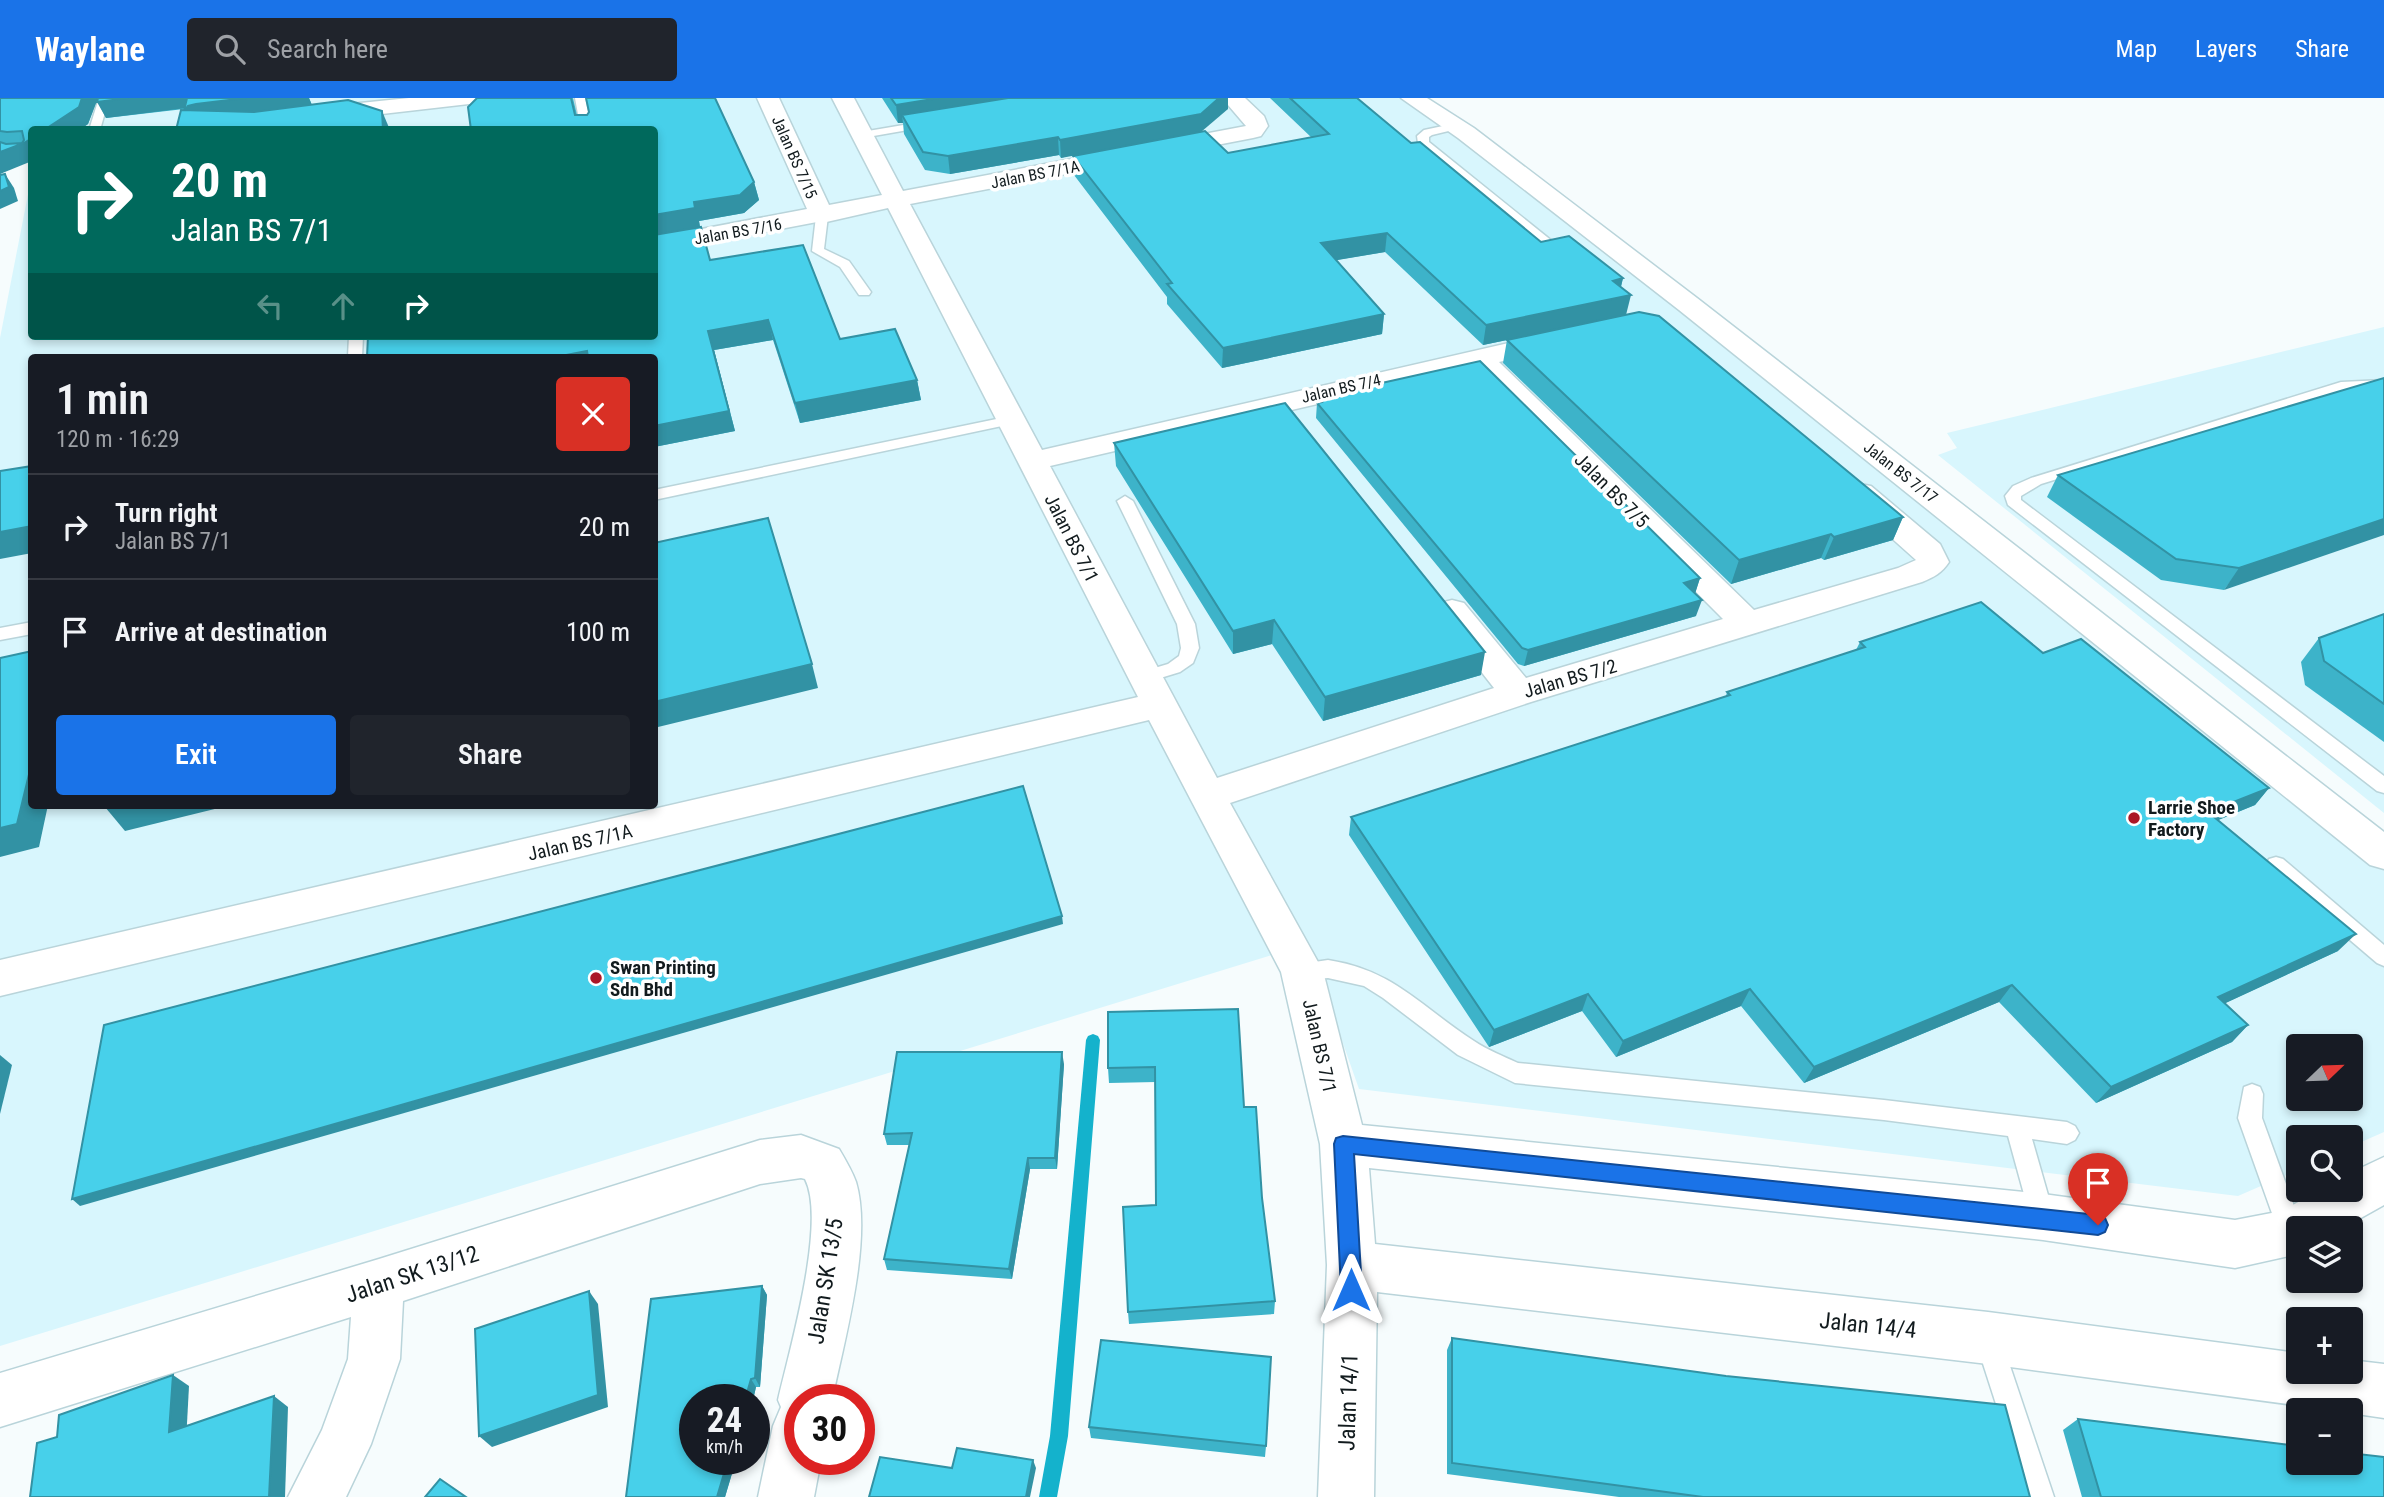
<!DOCTYPE html>
<meta charset="utf-8">
<style>
body{margin:0;font-family:"Roboto Condensed",sans-serif;background:#20242c;color:#f1f3f6;height:100vh;display:flex;flex-direction:column;font-size:26px;white-space:nowrap}
*{box-sizing:border-box;margin:0}
p{font-size:23px;color:#9ea1a6}
.icon{flex:none;width:38px;height:38px;fill:none;stroke:currentColor;stroke-width:2;stroke-linecap:round;stroke-linejoin:round}
.map{position:relative;flex:1;overflow:hidden}
.drawer{position:absolute;left:28px;top:256px;width:630px;height:455px;display:flex;flex-direction:column;background:#171b24;border-radius:7px;box-shadow:0 4px 10px #0003}
.drawer>*{flex:none}
.banner{position:absolute;left:28px;top:28px;width:630px;height:214px;border-radius:7px;box-shadow:0 4px 10px #0003;background:#00695c;color:#fff;overflow:hidden}
.needle{width:46px;rotate:67deg}
.controls{position:absolute;left:2286px;top:936px;display:grid;gap:14px}
.controls a{display:grid;place-items:center;width:77px;height:77px;border-radius:7px;background:#171b24;box-shadow:0 4px 10px #0003;font-size:35px}
.speed{position:absolute;left:679px;top:1286px;display:flex;gap:14px;font-size:35px;font-weight:700;text-align:center}
.speed>*{display:grid;place-content:center;width:91px;height:91px;border-radius:50%;background:#171b24;box-shadow:0 4px 10px #0003;line-height:1}
.speed small{font-size:18px;font-weight:400}
.speed .limit{border:10px solid #d22;background:#fff;color:#111}
.pin{position:absolute;display:grid;place-items:center;width:60px;height:60px;color:#fff;margin:-72px -30px;border-radius:50% 50% 50% 0;rotate:-45deg;box-shadow:0 0 7px #0007}
.pin .icon{rotate:45deg}
.me{position:absolute;width:77px;margin:-38px;rotate:0deg;stroke-linejoin:round;filter:drop-shadow(0 0 5px #0008)}
.turn{display:flex;align-items:center;gap:24px;height:147px;padding:0 28px;font-size:32px}
.turn .icon{width:91px;height:91px;stroke-width:2.5}
.turn b{display:block;font-size:49px;line-height:60px}
.lanes{display:flex;align-items:center;height:66px;padding:0 28px;background:#0003;justify-content:center;gap:35px;direction:ltr}
.lanes .off{opacity:.35}
.round{display:grid;place-items:center;flex:none;width:74px;height:74px;border-radius:7px;background:#20242c}
.head{display:flex;align-items:center;justify-content:space-between;height:119px;padding:0 28px}
h1{font-size:42px;font-weight:600;line-height:52px}
.cta{display:flex;gap:14px;margin-top:auto;padding:14px 28px}
.cta a{flex:1;height:80px;border-radius:7px;background:#1a73e8;color:#fff;font-size:28px;font-weight:600;line-height:80px;text-align:center}
.cta a+a{background:#20242c;color:#f1f3f6}
ul{padding:0;list-style:none}
li{display:flex;align-items:center;gap:21px;height:105px;padding:0 28px;border-top:2px solid #363941}
li div{flex:1}
li b{display:block;font-size:26px}
li em{font-style:normal}
header{display:flex;align-items:center;gap:42px;box-sizing:border-box;height:98px;padding:0 35px;background:#1a73e8;color:#fff}
header strong{font-size:33px}
nav{display:flex;gap:38px;margin-inline-start:auto;font-size:24px}
.search{width:490px;height:63px;background:#20242c;display:flex;align-items:center;gap:18px;box-sizing:border-box;padding:0 24px;border-radius:7px;color:#9ea1a6;font-size:26px}
.map>svg:first-child{display:block}
</style>
<header>
<strong>Waylane</strong>
<div class="search"><svg class="icon" aria-label="search" viewBox="0 0 24 24"><circle cx="10" cy="10" r="6"/><path d="M15 15l6 6"/></svg>Search here</div>
<nav><a>Map</a><a>Layers</a><a>Share</a></nav>
</header>
<div class="map">
<svg width="2384" height="1399" viewBox="0 0 2384 1399">
<rect width="100%" height="100%" fill="#f6fcfd"/>
<!-- built -->
<g fill="#d8f6fd" fill-rule="evenodd">
<path d="M0,0h1419l965,769v265l-34,15v-9h-52v32l-60,26 -879,-107 -51,-145 -1308,402v-1008l31,-159 1,157h622v-206h-622l-1,34 -31,-11zM32,259h622v448h-622zM2298,948h52v53h-52z"/>
<path d="M2384,229v486l-446,-358 19,-7 -10,-15z"/>
</g>
<g fill="none" stroke-linecap="round" stroke-linejoin="round">
<!-- stream -->
<path fill="#14b2cc" fill-rule="evenodd" d="M1093,936l5,2 2,4 -32,396 -11,61h-18l11,-61 36,-396 2,-4z"/>
<defs>
<g id="service">
<path d="M99,0h10l-9,32h-11z"/>
<path d="M575,0h10l7,32h-11z"/>
<path d="M927,23l4,1v4l-69,12 -6,-3 6,-3z"/>
<path d="M1457,25l6,3 -2,2 -29,7 -3,2v5l123,99v6h-8l-126,-104 -1,-7 7,-6z"/>
<path d="M822,114l6,4 -4,33 25,12 22,31 -2,3h-10l-19,-28 -28,-16 4,-35z"/>
<path d="M349,238h14l-1,21h-14z"/>
<path d="M2384,282v8l-37,1 -306,95 -20,12v4l363,276v17l-7,-2 -369,-286 -3,-9 8,-10 18,-8 310,-96z"/>
<path d="M1011,318l5,1 2,3 -2,3 -362,77v-10z"/>
<path d="M1125,398l8,5 62,123 4,24 -6,15 -13,9 -36,11 -9,-6 3,-4 30,-9 11,-8 2,-8 -4,-24 -60,-123z"/>
<path d="M32,524v12l-32,6v-12z"/>
<path d="M2276,759l7,2 101,86v21l-7,-3 -108,-92 -3,-6 3,-6z"/>
<path d="M1328,862c66,10 93,47 146,81 13,9 29,15 44,22l366,37 183,22 8,4 4,7 -4,7 -8,4 -35,-5 22,77 -3,8 -9,3 -9,-3 -3,-8 -22,-80 -124,-16 -369,-37 -57,-28 -75,-57 -19,-12 -36,-8 -26,2 -8,-3 -3,-6 3,-6z"/>
<path d="M2252,986l8,3 3,7 -1,24 40,110h-4v14l-7,3 -9,-4 -3,-8 -41,-115 6,-31z"/>
<path d="M1989,1231l9,4 4,9 52,155h-28l-50,-155 4,-9z"/>
</g>
<g id="minor">
<path d="M409,0h71l-3,5 -8,1 -148,17 -8,-2 -3,-5 3,-5 8,-2z"/>
<path d="M757,0h22l50,107 53,-10 -50,-97h22l49,93 343,-65 -24,-28h23l19,18 4,10 -7,10 -8,2 -343,66 132,246 515,-118 10,2 4,6 -4,6 -68,16 255,248 144,-42 18,-8 -67,-60 -5,-7 5,-7 11,-2 11,2 69,58 9,18c-7,11 -15,15 -27,20l-391,120 -301,101 93,168 39,154 681,69 192,26 47,-9 38,-21h30v-17l34,-16v48l-41,23h-45v26l-63,14 -192,-28 -674,-72 6,76 613,68 310,41v19h52v-12l34,4v54l-34,-5v-3h-18l-344,-46 -611,-72 -3,205h-56l9,-232 -7,-121 -39,-172 -132,-252 -1149,276v-36l1138,-263 -250,-489 -66,15 -5,-1 -163,31v-15l153,-29zM1473,270l250,251 -197,59 -62,-75 -12,-3 -12,3 -5,8 5,8 54,69 -277,90 -167,-312z"/>
<path d="M1401,0h26l47,30 223,170 687,534v37l-14,-4 -691,-555 -221,-172z"/>
<path d="M801,1037l38,14c6,10 13,22 17,33 17,58 -12,159 -24,218h-32v60h21l-7,37h-56l15,-71 8,-19 -3,-7c11,-48 49,-178 27,-221l-4,-1 -41,6 -357,117 -3,58 -29,85 -25,53h-58l34,-67 26,-71 3,-42 -351,110v-54l379,-114 381,-119z"/>
</g>
</defs>
<!-- service casing -->
<use href="#service" stroke="#b9d4da" stroke-width="3"/>
<!-- minor casing -->
<use href="#minor" stroke="#b9d4da" stroke-width="3"/>
<!-- service -->
<use href="#service" fill="#fff" fill-rule="evenodd"/>
<!-- minor -->
<use href="#minor" fill="#fff" fill-rule="evenodd"/>
</g>
<!-- wall -->
<g fill="#3db3c9">
<path d="M0,0h309l3,7 70,6 -198,-2 -78,9 -9,-18 -9,24 -88,50z"/>
<path d="M477,0h96l4,17h10l2,-3 -3,-14h129l39,84 5,18 -15,13 -45,8 1,6 -23,4 24,-4 9,33 93,-15 37,94 55,-10 22,51 4,20 -121,23 -27,-83 -59,10 21,81 -81,16v-90h-287l1,-21h286v-206h-183l-3,-23z"/>
<path d="M882,0h346v11l-167,49 -2,-3 -109,19 -25,-4 -21,-36 -1,-11h-5z"/>
<path d="M1270,0h87l54,45 130,99 82,36 -2,9 5,28 -143,30 -98,-93 -49,8 48,54 -2,20 -160,34 -55,-64v-7l-93,-122 -1,-19 155,-3 84,-15z"/>
<path d="M1507,242l396,177 -10,23 -69,20 -3,-2 -90,26 -228,-221z"/>
<path d="M2384,280l-160,212 -63,-10 -114,-83 11,-22z"/>
<path d="M1319,299l381,181 -5,15 1,23 -172,50 -6,-2 -202,-246 1,-15 1,-1z"/>
<path d="M1114,345l367,232 -158,46 -51,-77 -39,10 -117,-188z"/>
<path d="M2384,516v128l-79,-57 -4,-23 18,-24z"/>
<path d="M1860,544l183,11 226,135 -14,17 -37,15 120,131 -113,52 23,22 -16,17 -136,61 -97,-101 -195,81 -63,-77 -125,51 -34,-46 -93,36 -140,-212 2,-18 375,-121 1,-4 129,-42z"/>
<path d="M1108,914l136,95 18,91 13,103 -1,13 -145,10 -1,-12 28,-107v-123l-47,1 -1,-15z"/>
<path d="M1064,966l-7,105h-27l-18,110 -125,-9 -3,-11 25,-114h-22l-3,-11z"/>
<path d="M762,1188l5,9 -7,92h-4l-3,13h-58l41,60 -11,37h-99z"/>
<path d="M1452,1240l578,159h-411l-172,-23v-124z"/>
<path d="M2078,1321l306,78h-302l-19,-67z"/>
<path d="M1089,1329l177,19 -1,11 -174,-19z"/>
</g>
<!-- shaded-wall -->
<g fill="#3292a4">
<path d="M82,0h16l-10,26 -8,6h-36z"/>
<path d="M128,0h181l4,10 -117,14 -12,-11 2,-3 -80,10 -9,-16z"/>
<path d="M939,0h110l-147,17 1,8h-5l-2,-18z"/>
<path d="M1219,0h9v11l-27,23 -140,26 -1,-18z"/>
<path d="M382,13l8,19h-7z"/>
<path d="M1058,39l1,18 -109,19 -2,-18z"/>
<path d="M32,40v23l-32,13v-22z"/>
<path d="M5,76l9,14 4,13 -18,8v-18z"/>
<path d="M754,84l5,18 -15,13 -45,8 1,6 -46,8v-20z"/>
<path d="M1387,135l-2,19 -65,11 1,-20z"/>
<path d="M1623,180l-5,20 13,-3 -5,20 -143,30 3,-20 127,-44z"/>
<path d="M1384,216l-2,20 -160,34 1,-20z"/>
<path d="M768,222l5,20 -59,10 21,81 -81,16v-21l54,-95z"/>
<path d="M587,253l2,6h-33z"/>
<path d="M917,282l4,20 -121,23 -5,-20z"/>
<path d="M1903,419l-10,23 -69,20 10,-23z"/>
<path d="M2384,421v16l-160,55 15,-22z"/>
<path d="M32,428v27l-32,6v-27z"/>
<path d="M1831,436l-10,24 -90,26 8,-24z"/>
<path d="M1700,480l-5,16 -11,-11z"/>
<path d="M1702,502l-6,16 -172,50 4,-16z"/>
<path d="M1274,522l-2,24 -39,10v-23z"/>
<path d="M1485,554l-4,23 -158,46 2,-24z"/>
<path d="M812,566l6,24 -160,39 -4,-7v-18z"/>
<path d="M32,664v43h16l-9,42 -39,10v-29z"/>
<path d="M2269,690l-14,17 -61,25 14,-18z"/>
<path d="M115,707h116l-106,26 -20,-24z"/>
<path d="M1062,818l1,8 -983,282 -8,-7z"/>
<path d="M2356,836l-18,17 -136,63 16,-17z"/>
<path d="M2012,887l-13,17 -195,81 10,-16z"/>
<path d="M1750,891l-9,17 -125,51 7,-16z"/>
<path d="M1588,896l-6,17 -93,36 5,-17z"/>
<path d="M2248,927l-16,17 -136,61 15,-16z"/>
<path d="M1062,954l2,12 -7,105 -2,-11z"/>
<path d="M0,957l12,10 -12,49z"/>
<path d="M1028,1060l2,11 -18,110 -3,-10z"/>
<path d="M762,1188l5,9 -7,92 -5,-9z"/>
<path d="M589,1193l9,13 10,103 -116,40 -13,-11z"/>
<path d="M173,1277l16,11 -3,56 -17,-10z"/>
<path d="M751,1281l5,8 -3,13h-8z"/>
<path d="M274,1298l14,11 -3,90h-16z"/>
<path d="M728,1362h8l-11,37h-8z"/>
<path d="M1033,1362l3,8 -6,29h-4z"/>
</g>
<!-- building -->
<g fill="#47d0ea" stroke="#3292a4" stroke-width="2">
<path d="M0,0h82l-3,9 -35,23h-12v8l-8,5 -24,9v-10l6,2 16,-1 2,-3 -2,-9 -15,1 -7,-1z"/>
<path d="M98,0h30l-31,4z"/>
<path d="M187,0h59l-50,6 -8,2 -4,5z"/>
<path d="M477,0h94l4,17h12l2,-3 -3,-14h129l39,84 -14,13 -46,7 1,6 -41,7v-85h-183l-3,-23z"/>
<path d="M891,0h48l-43,7z"/>
<path d="M1008,0h211l-18,16 -141,26 -2,-3 -110,19 -25,-4 -21,-37z"/>
<path d="M1290,0h67l54,45 9,-1 121,100 28,-6 54,42 -10,3 18,14 -145,30 -99,-92 -66,10 63,71 -161,34 -56,-64 5,-1 -99,-127 132,-25 23,22 101,-19z"/>
<path d="M348,2l34,11 1,19h-207l5,-20 73,2z"/>
<path d="M5,76l4,13 -9,4v-16z"/>
<path d="M701,129l9,33 93,-15 37,94 55,-10 22,51 -122,23 -27,-83 -60,11 21,80 -75,15v-69h-66l-1,-6 -31,6h-189l1,-21h286v-101z"/>
<path d="M1639,214l20,4 244,201 -69,20 -3,-3 -92,26 -232,-220z"/>
<path d="M1480,263l220,217 -16,5 18,17 -174,50 -6,-2 -205,-245 5,-1 -3,-5z"/>
<path d="M2384,280v141l-145,49 -63,-9 -118,-84z"/>
<path d="M1285,305l200,249 -160,45 -51,-77 -41,11 -119,-188z"/>
<path d="M32,368v60l-32,6v-61z"/>
<path d="M768,420l44,146 -158,38v-159z"/>
<path d="M1981,504l62,51 38,-14 188,149 -61,24 148,122 -138,63 30,28 -137,62 -99,-102 -198,82 -64,-78 -127,52 -35,-47 -94,36 -143,-213 379,-122 -3,-3 138,-45 -5,-5z"/>
<path d="M2384,516v90l-60,-43 -5,-23z"/>
<path d="M32,553v111l-15,62 -17,4v-170z"/>
<path d="M1023,688l39,130 -990,283 32,-174z"/>
<path d="M1238,911l6,98h12l6,91 13,103 -147,11 -5,-105 33,-2 -1,-138 -47,1v-56z"/>
<path d="M897,954h165l-7,106h-27l-19,111 -125,-10 28,-126 -28,1z"/>
<path d="M762,1188l-7,92 -4,1 -6,21h-50v60h33l-11,37h-91l25,-198z"/>
<path d="M589,1193l9,104 -119,41 -4,-107z"/>
<path d="M1452,1240l274,38 279,29 25,92h-327l-251,-34z"/>
<path d="M1101,1242l170,17 -5,89 -177,-19z"/>
<path d="M173,1277l-4,57 105,-36 -5,101h-239l7,-54 20,-6 2,-22z"/>
<path d="M2078,1321l220,27v17h52v-10l34,4v40h-283z"/>
<path d="M957,1350l76,12 -7,37h-157l11,-40 72,11z"/>
<path d="M440,1381l26,18h-41z"/>
</g>
<!-- route -->
<path fill="#1a73e8" stroke="#114b97" stroke-width="2" d="M1343,1038l755,79 7,3 3,7 -3,7 -7,3 -744,-81 8,136 -3,8 -8,3 -7,-3 -3,-8 -7,-146 2,-6z"/>
<!-- markers -->
<g fill="#ab1726" stroke="#fff" stroke-width="2.5">
<circle cx="2134" cy="720" r="7"/>
<circle cx="596" cy="880" r="7"/>
</g>
<g text-anchor="middle" stroke-width="7" stroke-linejoin="round" paint-order="stroke">
<!-- far-street labels -->
<g font-size="16" fill="#121b1e" stroke="#fff">
<text transform="translate(795 59) rotate(66)" y="6">Jalan BS 7/15</text>
<text transform="translate(1035 76) rotate(-11)" y="6">Jalan BS 7/1A</text>
<text transform="translate(738 133) rotate(-10)" y="6">Jalan BS 7/16</text>
<text transform="translate(1341 290) rotate(-13)" y="6">Jalan BS 7/4</text>
<text transform="translate(1901 374) rotate(38)" y="6">Jalan BS 7/17</text>
</g>
<!-- street labels -->
<g font-size="19" fill="#121b1e" stroke="#fff">
<text transform="translate(1612 392) rotate(45)" y="7">Jalan BS 7/5</text>
<text transform="translate(1072 440) rotate(63)" y="7">Jalan BS 7/1</text>
<text transform="translate(1570 580) rotate(-16)" y="7">Jalan BS 7/2</text>
<text transform="translate(580 744) rotate(-13)" y="7">Jalan BS 7/1A</text>
<text transform="translate(1320 948) rotate(77)" y="7">Jalan BS 7/1</text>
</g>
<!-- poi labels -->
<g font-size="19" font-weight="bold" fill="#121b1e" stroke="#fff" text-anchor="start">
<text x="2148" y="716">Larrie Shoe<tspan x="2148" dy="22">Factory</tspan></text>
<text x="610" y="876">Swan Printing<tspan x="610" dy="22">Sdn Bhd</tspan></text>
</g>
<!-- near-street labels -->
<g font-size="23" fill="#121b1e" stroke="#fff">
<text transform="translate(412 1176) rotate(-18)" y="8">Jalan SK 13/12</text>
<text transform="translate(825 1183) rotate(-81)" y="8">Jalan SK 13/5</text>
<text transform="translate(1868 1227) rotate(6)" y="8">Jalan 14/4</text>
<text transform="translate(1348 1304) rotate(-88)" y="8">Jalan 14/1</text>
</g>
</g>
</svg>
<div class="controls">
<a><svg class="needle" viewBox="-14 -14 28 28"><path d="M0-13l5 13h-10z" fill="#e53935"/><path d="M0 13l5-13h-10z" fill="#9ea1a6"/></svg></a>
<a><svg class="icon" aria-label="search" viewBox="0 0 24 24"><circle cx="10" cy="10" r="6"/><path d="M15 15l6 6"/></svg></a>
<a><svg class="icon" aria-label="layers" viewBox="0 0 24 24"><path d="M12 4l9 5-9 5-9-5zM3 14l9 5 9-5"/></svg></a>
<a>+</a>
<a>−</a>
</div>
<div class="speed"><div>24<small>km/h</small></div><div class="limit">30</div></div>
<div class="pin" style="left:2098px;top:1127px;background:#d93025"><svg class="icon" aria-label="arrive" viewBox="0 0 24 24"><path d="M6 21V4h12l-3 4 3 4H6"/></svg></div>
<svg class="me" style="left:1351px;top:1192px" viewBox="-20 -20 40 40"><path d="M0-17L14 15 0 8-14 15z" fill="#1a73e8" stroke="#fff" stroke-width="4"/></svg>
<div class="banner">
<div class="turn"><svg class="icon" aria-label="right" viewBox="0 0 24 24"><path d="M7 20v-9h11M14 6l5 5-5 5"/></svg><div><b>20 m</b>Jalan BS 7/1</div></div>
<div class="lanes"><svg class="icon off" aria-label="left" viewBox="0 0 24 24"><path d="M17 20v-9H6M10 6l-5 5 5 5"/></svg><svg class="icon off" aria-label="ahead" viewBox="0 0 24 24"><path d="M12 20V5M6 11l6-6 6 6"/></svg><svg class="icon" aria-label="right" viewBox="0 0 24 24"><path d="M7 20v-9h11M14 6l5 5-5 5"/></svg></div>
</div>
<section class="drawer">
<div class="head"><div><h1>1 min</h1><p>120 m · 16:29</p></div><a class="round" style="background:#d93025;color:#fff"><svg class="icon" aria-label="close" viewBox="0 0 24 24"><path d="M6 6l12 12M18 6L6 18"/></svg></a></div>
<ul>
<li><svg class="icon" aria-label="right" viewBox="0 0 24 24"><path d="M7 20v-9h11M14 6l5 5-5 5"/></svg><div><b>Turn right</b><p>Jalan BS 7/1</p></div><em>20 m</em></li>
<li><svg class="icon" aria-label="arrive" viewBox="0 0 24 24"><path d="M6 21V4h12l-3 4 3 4H6"/></svg><div><b>Arrive at destination</b></div><em>100 m</em></li>
</ul>
<div class="cta"><a>Exit</a><a>Share</a></div>
</section>
</div>
